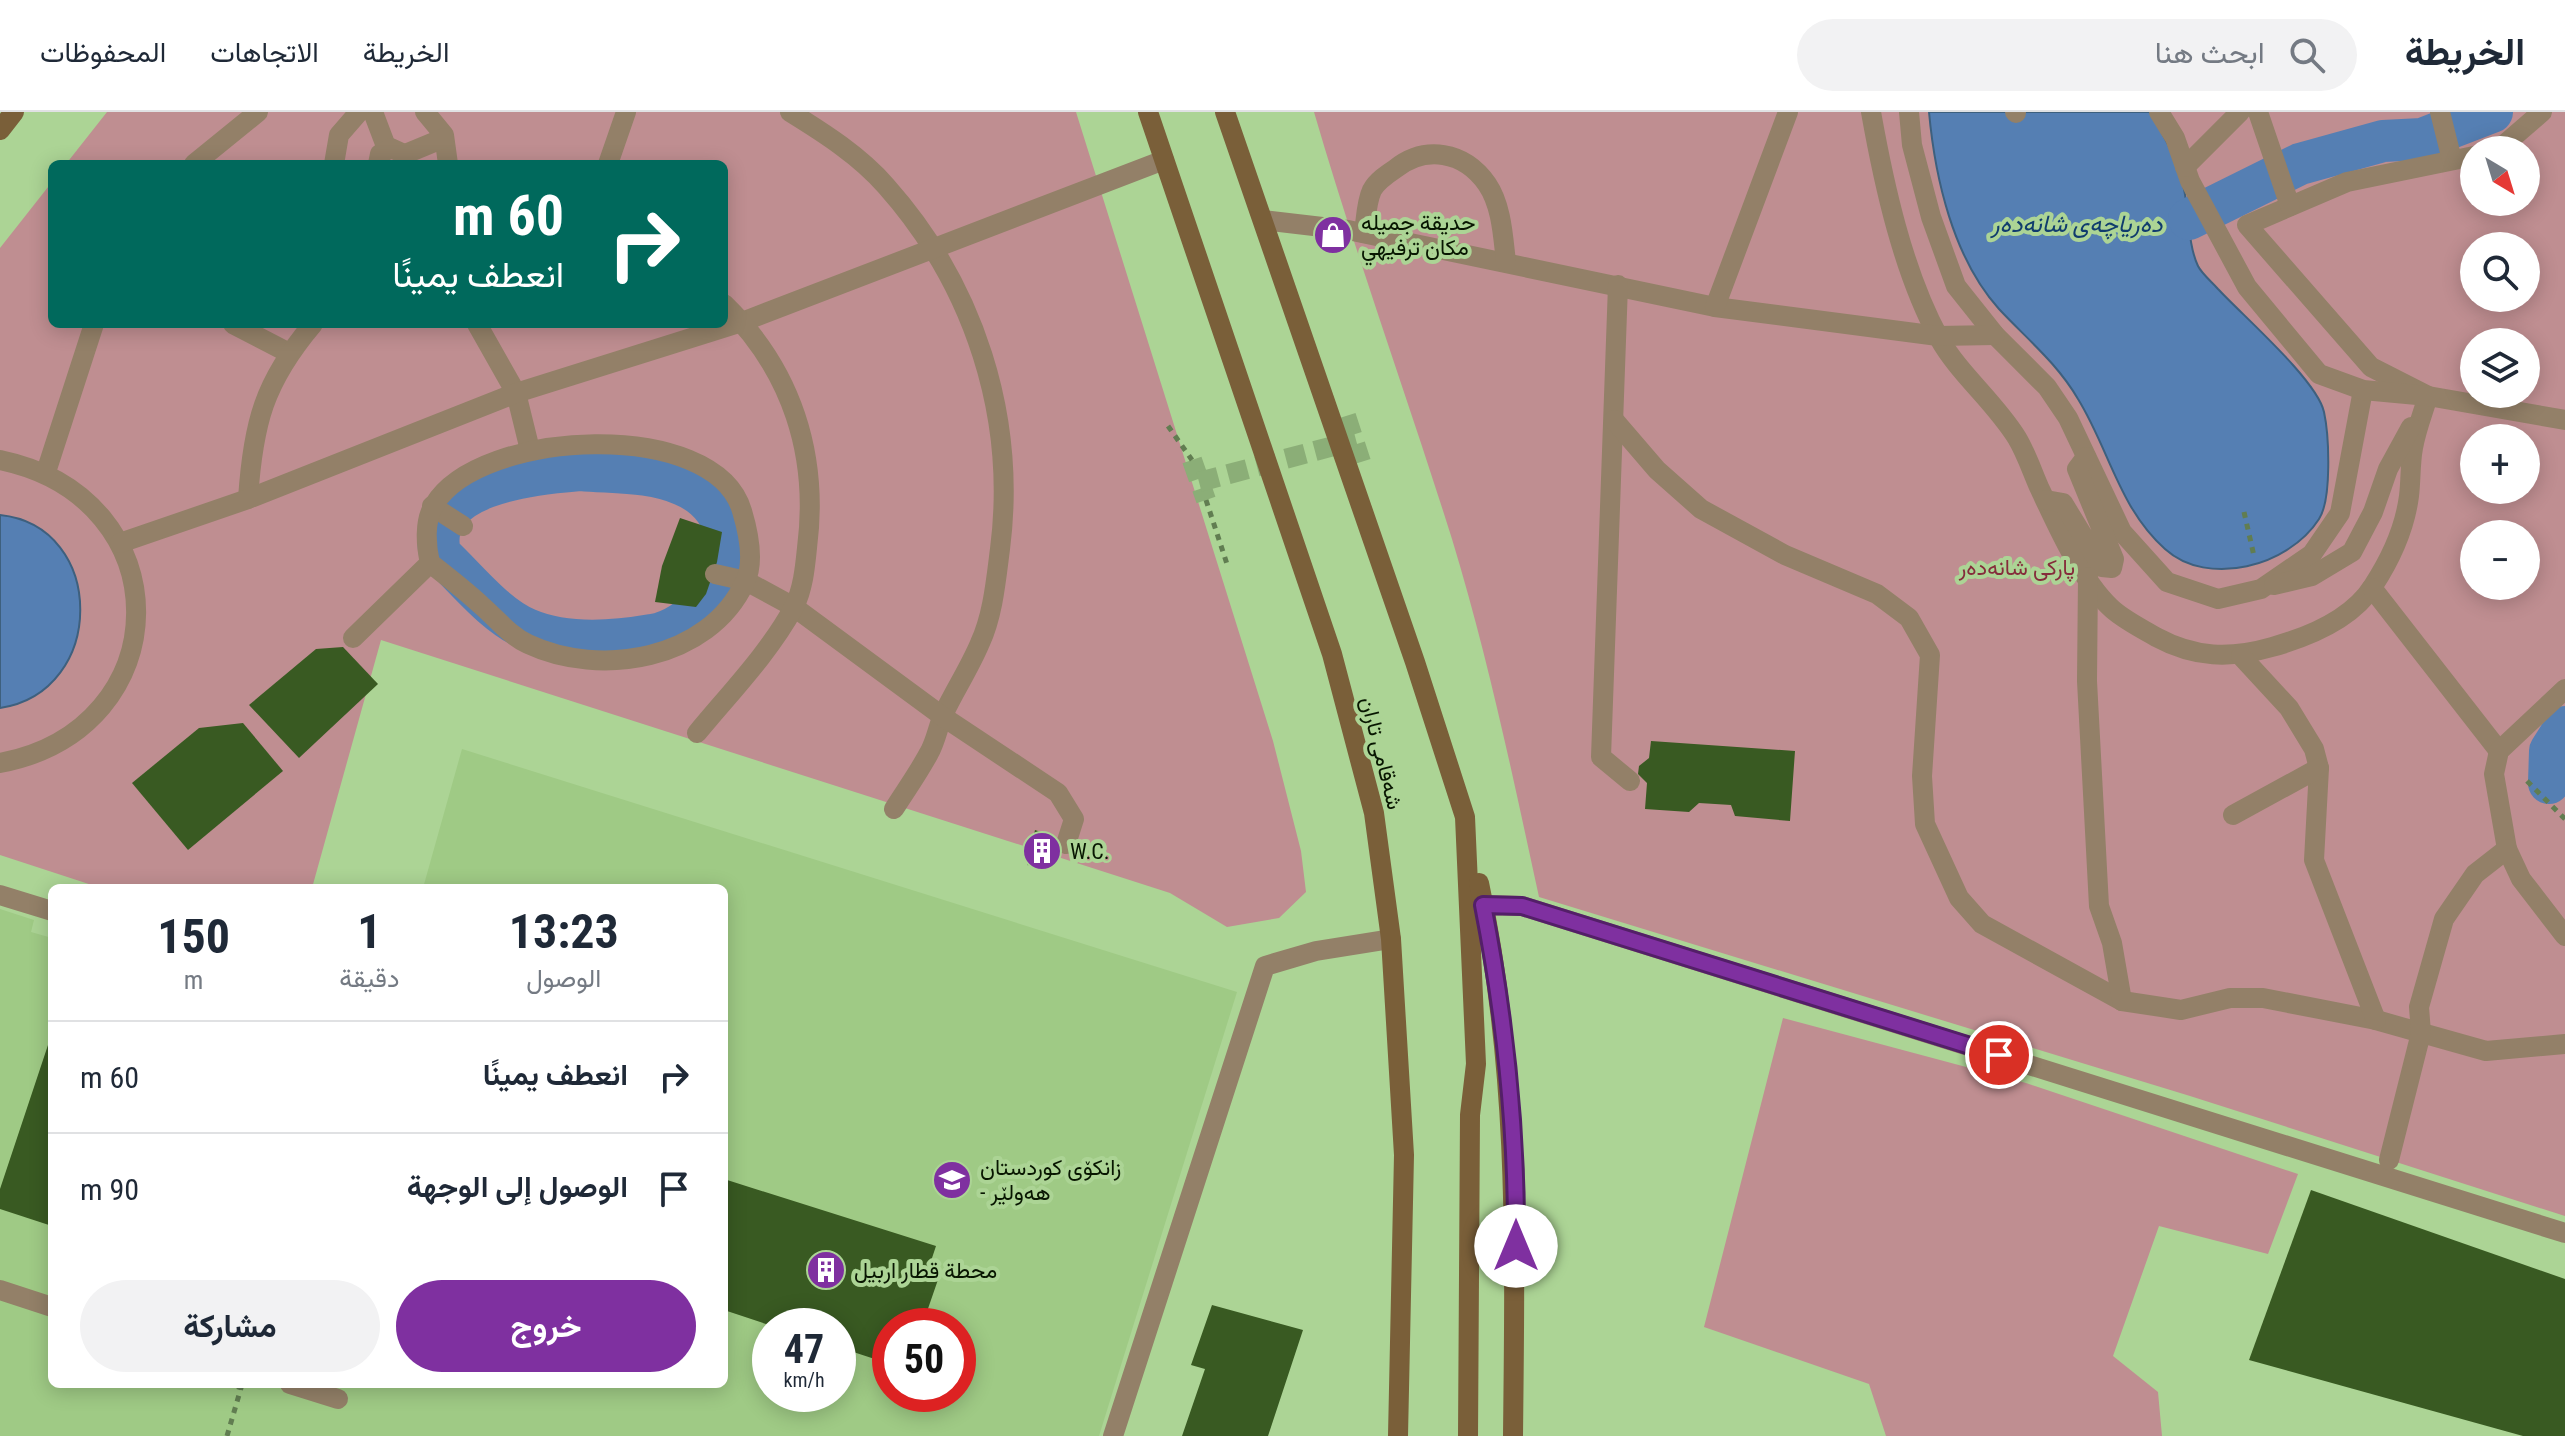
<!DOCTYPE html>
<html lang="ar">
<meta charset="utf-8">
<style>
body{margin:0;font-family:"Roboto Condensed",Vazirmatn,sans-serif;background:#f2f2f3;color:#1f2937;direction:rtl;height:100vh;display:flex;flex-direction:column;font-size:30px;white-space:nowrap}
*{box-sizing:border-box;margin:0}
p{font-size:26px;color:#747a83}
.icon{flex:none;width:44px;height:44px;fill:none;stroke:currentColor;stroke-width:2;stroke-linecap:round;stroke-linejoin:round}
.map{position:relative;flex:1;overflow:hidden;direction:ltr}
.side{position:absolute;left:48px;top:772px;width:680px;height:504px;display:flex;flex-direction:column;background:#fff;border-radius:12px;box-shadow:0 4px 20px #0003;direction:rtl}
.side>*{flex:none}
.banner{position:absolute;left:48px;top:48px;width:680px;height:168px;border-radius:12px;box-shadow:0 4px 20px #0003;direction:rtl;background:#00695c;color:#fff;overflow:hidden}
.needle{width:52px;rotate:142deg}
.controls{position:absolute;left:2460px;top:24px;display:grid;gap:16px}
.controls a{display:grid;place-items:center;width:80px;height:80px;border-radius:50%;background:#fff;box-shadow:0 4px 20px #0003;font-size:40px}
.speed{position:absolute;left:752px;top:1196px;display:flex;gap:16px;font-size:40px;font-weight:700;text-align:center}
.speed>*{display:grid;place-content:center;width:104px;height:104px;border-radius:50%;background:#fff;box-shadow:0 4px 20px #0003;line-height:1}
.speed small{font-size:20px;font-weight:400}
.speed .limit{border:12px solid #d22;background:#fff;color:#111}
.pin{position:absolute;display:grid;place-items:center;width:68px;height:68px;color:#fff;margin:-34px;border:4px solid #fff;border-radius:50%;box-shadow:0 2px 8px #0007}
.me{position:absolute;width:88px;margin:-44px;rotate:0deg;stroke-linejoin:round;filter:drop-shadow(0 0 6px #0008)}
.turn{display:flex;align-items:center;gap:28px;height:168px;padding:0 32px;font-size:36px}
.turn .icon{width:104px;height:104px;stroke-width:2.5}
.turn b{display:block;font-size:56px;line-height:68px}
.eta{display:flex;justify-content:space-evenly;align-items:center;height:136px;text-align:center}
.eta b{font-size:48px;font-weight:700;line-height:56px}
.action{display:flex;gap:16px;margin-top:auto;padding:16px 32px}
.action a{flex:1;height:92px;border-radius:48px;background:#7f30a0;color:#fff;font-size:32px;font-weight:700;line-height:92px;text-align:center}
.action a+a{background:#f2f2f3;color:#1f2937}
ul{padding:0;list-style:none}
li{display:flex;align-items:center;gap:24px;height:112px;padding:0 32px;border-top:2px solid #e0e1e3}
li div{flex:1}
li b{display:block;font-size:30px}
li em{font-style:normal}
header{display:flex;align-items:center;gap:48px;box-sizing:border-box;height:112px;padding:0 40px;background:#fff;border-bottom:2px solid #e0e1e3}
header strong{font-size:38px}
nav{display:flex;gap:44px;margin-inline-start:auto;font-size:28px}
.search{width:560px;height:72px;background:#f2f2f3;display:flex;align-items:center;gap:20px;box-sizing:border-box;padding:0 28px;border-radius:44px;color:#747a83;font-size:30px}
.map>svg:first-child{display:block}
</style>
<header>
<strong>الخريطة</strong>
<div class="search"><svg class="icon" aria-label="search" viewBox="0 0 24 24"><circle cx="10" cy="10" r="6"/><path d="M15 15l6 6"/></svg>ابحث هنا</div>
<nav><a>الخريطة</a><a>الاتجاهات</a><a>المحفوظات</a></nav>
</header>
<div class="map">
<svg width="2565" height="1324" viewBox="0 0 2565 1324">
<rect width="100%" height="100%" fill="#acd495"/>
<!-- built -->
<path fill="#9fca85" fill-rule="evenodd" d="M462,637l775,243 -138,444h-1099v-527l34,11 -3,12 21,6v446h672v-496h-301zM770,1214h68v68h-68zM890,1214h68v68h-68z"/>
<!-- green -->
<g fill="#bf8e91" fill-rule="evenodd">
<path d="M107,0h969l197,629 28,110 5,41 -27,26 -52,9 -57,-34 -789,-253 -69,248h-211l-101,-33v-607l52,-66v142h672v-160h-658z"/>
<path d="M1314,0h1251v1104l-375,-120 -651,-199c-26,-120 -51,-240 -87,-358 -45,-143 -96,-283 -138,-427zM2474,38h52v52h-52zM2474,134h52v52h-52zM2474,230h52v52h-52zM2474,326h52v52h-52zM2474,422h52v52h-52z"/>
<path d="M1783,906l243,65 272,91 -30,80 -109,-28 -46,130 45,36 4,44h-276l-17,-52 -165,-57z"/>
</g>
<!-- water -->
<g fill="#557fb3" stroke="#3e607e" stroke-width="2">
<path d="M1929,0h221c13,22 30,52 34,77 5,24 4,56 14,77 4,8 14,16 20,23 25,27 99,91 106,123 5,23 8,87 -5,107 -30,47 -111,69 -154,30 -46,-41 -56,-100 -87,-150 -21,-36 -51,-60 -79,-90 -46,-51 -64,-131 -70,-197z"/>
<path d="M0,403c107,11 107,177 0,193z"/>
</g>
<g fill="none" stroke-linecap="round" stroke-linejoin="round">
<!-- canal -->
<g stroke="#557fb3" stroke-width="42">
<path d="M2189,107l111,-55 83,-23 39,-2 70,-27"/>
<path d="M581,358c34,3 70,1 102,15 24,10 39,27 44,53 7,41 -34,91 -75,97 -40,7 -88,10 -125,-6 -33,-14 -61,-51 -87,-75 -16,-71 95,-80 141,-84z"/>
<path d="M2549,671l1,-32 15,-24"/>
</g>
</g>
<!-- building -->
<g fill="#395a22">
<path d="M680,406l42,14 -5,30 -11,32 -10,13 -41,-5 7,-36z"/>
<path d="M343,535l35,37 -79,74 -50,-53 67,-56z"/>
<path d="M243,611l40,48 -95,79 -56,-67 67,-55z"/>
<path d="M1651,629l144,10 -5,70 -55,-5 -4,-11 -32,-2 -10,9 -44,-3 2,-26 -9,-9 1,-8 10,-8z"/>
<path d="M1035,718l21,7 -6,32 -23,-4z"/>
<path d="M51,924h1v190l-52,-17v-20z"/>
<path d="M724,1067l212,67 -7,21 12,4 -19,55h-32v38l-52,-17v-21h-66l-48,-16z"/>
<path d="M2311,1078l254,89v157h-42l-274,-76z"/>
<path d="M1212,1193l91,25 -35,106h-86l23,-67 -14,-4z"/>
</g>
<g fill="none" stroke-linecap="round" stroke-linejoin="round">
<!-- street-tunnel -->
<g stroke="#8bae77" stroke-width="20" stroke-dasharray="20 10" stroke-linecap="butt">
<path d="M1346,304l15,46"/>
<path d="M1192,348l14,40"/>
<path d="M1199,370l157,-42"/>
</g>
<!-- path -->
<g stroke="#617d51" stroke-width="5" stroke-dasharray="6 6" stroke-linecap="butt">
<path d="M1168,314l24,34"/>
<path d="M1206,388l21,64"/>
<path d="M2244,400l10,44"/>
<path d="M2527,669l38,38"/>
<path d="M227,1324l14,-48 -12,-4"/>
</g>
<!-- lane -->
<path stroke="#938068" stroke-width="20" d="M1483,793l39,1 1043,327"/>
<!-- street -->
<g stroke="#938068" stroke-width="20">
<path d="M373,0l14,37"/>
<path d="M425,0l19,23 4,29"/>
<path d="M790,0c34,21 70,44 96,74 88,99 131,230 114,363 -4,31 -7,66 -20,94 -10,24 -25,47 -36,70 -6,13 -8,28 -15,40 -10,19 -23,37 -35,56"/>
<path d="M1871,0c13,73 32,160 68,226 20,36 55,63 78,100 9,15 15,33 22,49 17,36 42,93 71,120 12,12 31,21 46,30 39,21 74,22 116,10 36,-10 80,-28 101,-61 17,-26 32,-59 36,-90 2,-16 1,-32 4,-48 3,-18 10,-35 15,-52l-57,-29 -124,-142 100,-43 127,-26"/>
<path d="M1909,0l3,33 19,72 25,69 39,49 52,52 21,31 54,114 45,50 51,17 43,-10 51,-35 28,-41 23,-123"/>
<path d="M2015,0l1,1"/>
<path d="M2159,0l16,26 15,43 57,106 72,87 44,16 65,6 137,24"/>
<path d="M2258,0l32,94"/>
<path d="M2440,0l12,48"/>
<path d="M2490,38l15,-6 37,-32"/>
<path d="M403,43l41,-17"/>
<path d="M194,52l64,-52"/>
<path d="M334,52l5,-29 20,-23"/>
<path d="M378,52l2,-10 11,-6 11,5 2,11"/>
<path d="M608,52l18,-52"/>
<path d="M2185,55l55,-55"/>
<path d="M1263,108l85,10 367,77 223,29 57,-1"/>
<path d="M1364,121c2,-13 2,-30 8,-43 5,-9 14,-15 23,-21 30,-24 69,-18 92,15 15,22 16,53 19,78"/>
<path d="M1618,173l-17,472 29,24"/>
<path d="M1715,195l73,-195"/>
<path d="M233,212l56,29"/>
<path d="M477,212l39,69 14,57"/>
<path d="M1614,308l43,50 44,39 84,46 92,39 32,24 21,37 -8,121 3,48 34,74 23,26 140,77 59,9 49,-12h33l113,22 110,31 79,-7"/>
<path d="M0,348c183,38 180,269 0,303"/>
<path d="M46,360l48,-148"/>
<path d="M248,387c5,-76 16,-117 65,-175"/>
<path d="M2046,388l17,3 39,64 10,1 2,-9 -37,-90 9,-12"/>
<path d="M432,394l31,20"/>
<path d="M120,431l128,-44 268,-106 226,-71 422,-162"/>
<path d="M715,462l31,7 48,26 148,109 116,77 16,26 -8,25"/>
<path d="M2088,465l-1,104 12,225 13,37 10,58"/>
<path d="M2274,473l38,-9 40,-24 21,-40 15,-43 23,-42"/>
<path d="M2372,476l127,163"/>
<path d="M353,526l77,-75c-4,-17 -6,-42 4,-58 45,-76 281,-88 308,6 6,20 13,51 3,71 -36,78 -145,96 -217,62 -19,-9 -31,-25 -46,-38 -16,-15 -34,-29 -52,-43"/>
<path d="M2241,544l48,52 25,41 5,19 -5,92 62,160"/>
<path d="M2565,577l-66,62 -5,23 13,75 14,30 44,57"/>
<path d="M697,621c33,-40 72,-80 97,-126 9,-18 11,-39 13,-59 12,-93 -15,-178 -83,-244"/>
<path d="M2233,703l86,-47"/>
<path d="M0,783l52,16"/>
<path d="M2389,1048l32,-127 -2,-26 25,-88 31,-45 32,-25"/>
<path d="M0,1178l52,17"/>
<path d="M290,1272l48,15"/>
<path d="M1113,1324l152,-470 51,-15 75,-12"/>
</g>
<!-- secondary -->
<g stroke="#7a5f39" stroke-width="20">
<path d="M1148,0l184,542 42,159 17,126 13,216 -6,281"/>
<path d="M1225,0l190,550 50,155 11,247 -6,51 -2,321"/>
<path d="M0,18l14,-18"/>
<path d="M1479,771c40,187 36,363 34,553"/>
</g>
</g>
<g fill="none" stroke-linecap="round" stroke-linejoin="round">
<defs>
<path id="route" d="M1516,1134c1,-115 -11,-229 -33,-341l39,1 477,149"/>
</defs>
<!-- route casing -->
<use href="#route" stroke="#531f68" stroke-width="20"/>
<!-- route -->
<use href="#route" stroke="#7f30a0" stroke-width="14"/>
</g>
<!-- icons -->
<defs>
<symbol id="shop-disc" viewBox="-11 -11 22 22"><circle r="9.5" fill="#7f30a0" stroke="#acd495"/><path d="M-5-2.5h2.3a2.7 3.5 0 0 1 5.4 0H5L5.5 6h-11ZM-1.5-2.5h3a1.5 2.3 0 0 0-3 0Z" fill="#fff"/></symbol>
<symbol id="building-disc" viewBox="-11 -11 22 22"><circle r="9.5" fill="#7f30a0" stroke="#acd495"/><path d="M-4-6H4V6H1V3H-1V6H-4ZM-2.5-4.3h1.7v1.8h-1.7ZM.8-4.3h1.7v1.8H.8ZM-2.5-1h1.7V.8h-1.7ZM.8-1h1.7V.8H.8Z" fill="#fff"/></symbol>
<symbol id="university-disc" viewBox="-11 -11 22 22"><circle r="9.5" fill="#7f30a0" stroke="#acd495"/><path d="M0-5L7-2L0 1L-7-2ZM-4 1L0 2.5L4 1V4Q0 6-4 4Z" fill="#fff"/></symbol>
</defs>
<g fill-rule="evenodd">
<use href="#shop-disc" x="1311" y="101" width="44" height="44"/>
<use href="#building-disc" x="1020" y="717" width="44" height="44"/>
<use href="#university-disc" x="930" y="1046" width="44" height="44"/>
<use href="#building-disc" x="804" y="1136" width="44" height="44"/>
</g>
<g text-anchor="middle" stroke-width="8" stroke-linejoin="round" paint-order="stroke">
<!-- poi labels -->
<g font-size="22" fill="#081601" stroke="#acd495" text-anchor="start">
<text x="1361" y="118">حديقة جميله<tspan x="1361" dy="25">مكان ترفيهي</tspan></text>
<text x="1070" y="747">W.C.</text>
<text x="980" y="1063">زانکۆی کوردستان<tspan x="980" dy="25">- هەولێر</tspan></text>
<text x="854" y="1166">محطة قطار اربيل</text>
</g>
<!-- park labels -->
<g font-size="22" fill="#852c3b" stroke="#acd495">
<text x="2017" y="463">پارکی شانەدەر</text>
</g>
<!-- street labels -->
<g font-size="22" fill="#081601" stroke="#acd495">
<text transform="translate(1382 641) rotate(76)" y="8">شەقامی تاران</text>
</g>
<!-- water labels -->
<g font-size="24" font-style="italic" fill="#103c6d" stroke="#acd495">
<text x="2077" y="120">دەریاچەی شانەدەر</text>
</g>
</g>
</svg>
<div class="controls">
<a><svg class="needle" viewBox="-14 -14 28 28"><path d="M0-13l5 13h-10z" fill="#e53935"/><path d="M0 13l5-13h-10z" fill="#747a83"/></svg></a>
<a><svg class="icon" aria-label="search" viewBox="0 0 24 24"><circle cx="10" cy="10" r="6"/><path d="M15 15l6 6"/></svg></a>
<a><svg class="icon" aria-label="layers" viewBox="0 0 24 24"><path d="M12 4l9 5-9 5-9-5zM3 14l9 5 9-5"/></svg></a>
<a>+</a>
<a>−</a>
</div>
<div class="speed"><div>47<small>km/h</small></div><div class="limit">50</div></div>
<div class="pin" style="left:1999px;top:943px;background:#d93025"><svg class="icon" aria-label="arrive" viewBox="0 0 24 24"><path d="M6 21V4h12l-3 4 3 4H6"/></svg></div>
<svg class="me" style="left:1516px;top:1134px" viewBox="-20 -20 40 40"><circle r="19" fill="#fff"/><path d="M0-13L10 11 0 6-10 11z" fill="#7f30a0"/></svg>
<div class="banner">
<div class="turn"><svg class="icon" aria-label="right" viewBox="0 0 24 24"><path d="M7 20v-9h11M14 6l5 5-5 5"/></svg><div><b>60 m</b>انعطف يمينًا</div></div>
</div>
<section class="side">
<div class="eta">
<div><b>13:23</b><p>الوصول</p></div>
<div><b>1</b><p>دقيقة</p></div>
<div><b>150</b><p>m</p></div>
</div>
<ul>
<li><svg class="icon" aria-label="right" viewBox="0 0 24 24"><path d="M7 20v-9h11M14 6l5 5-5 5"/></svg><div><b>انعطف يمينًا</b></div><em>60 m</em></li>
<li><svg class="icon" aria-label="arrive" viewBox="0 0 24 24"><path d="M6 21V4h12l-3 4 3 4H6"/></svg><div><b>الوصول إلى الوجهة</b></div><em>90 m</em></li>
</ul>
<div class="action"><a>خروج</a><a>مشاركة</a></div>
</section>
</div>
